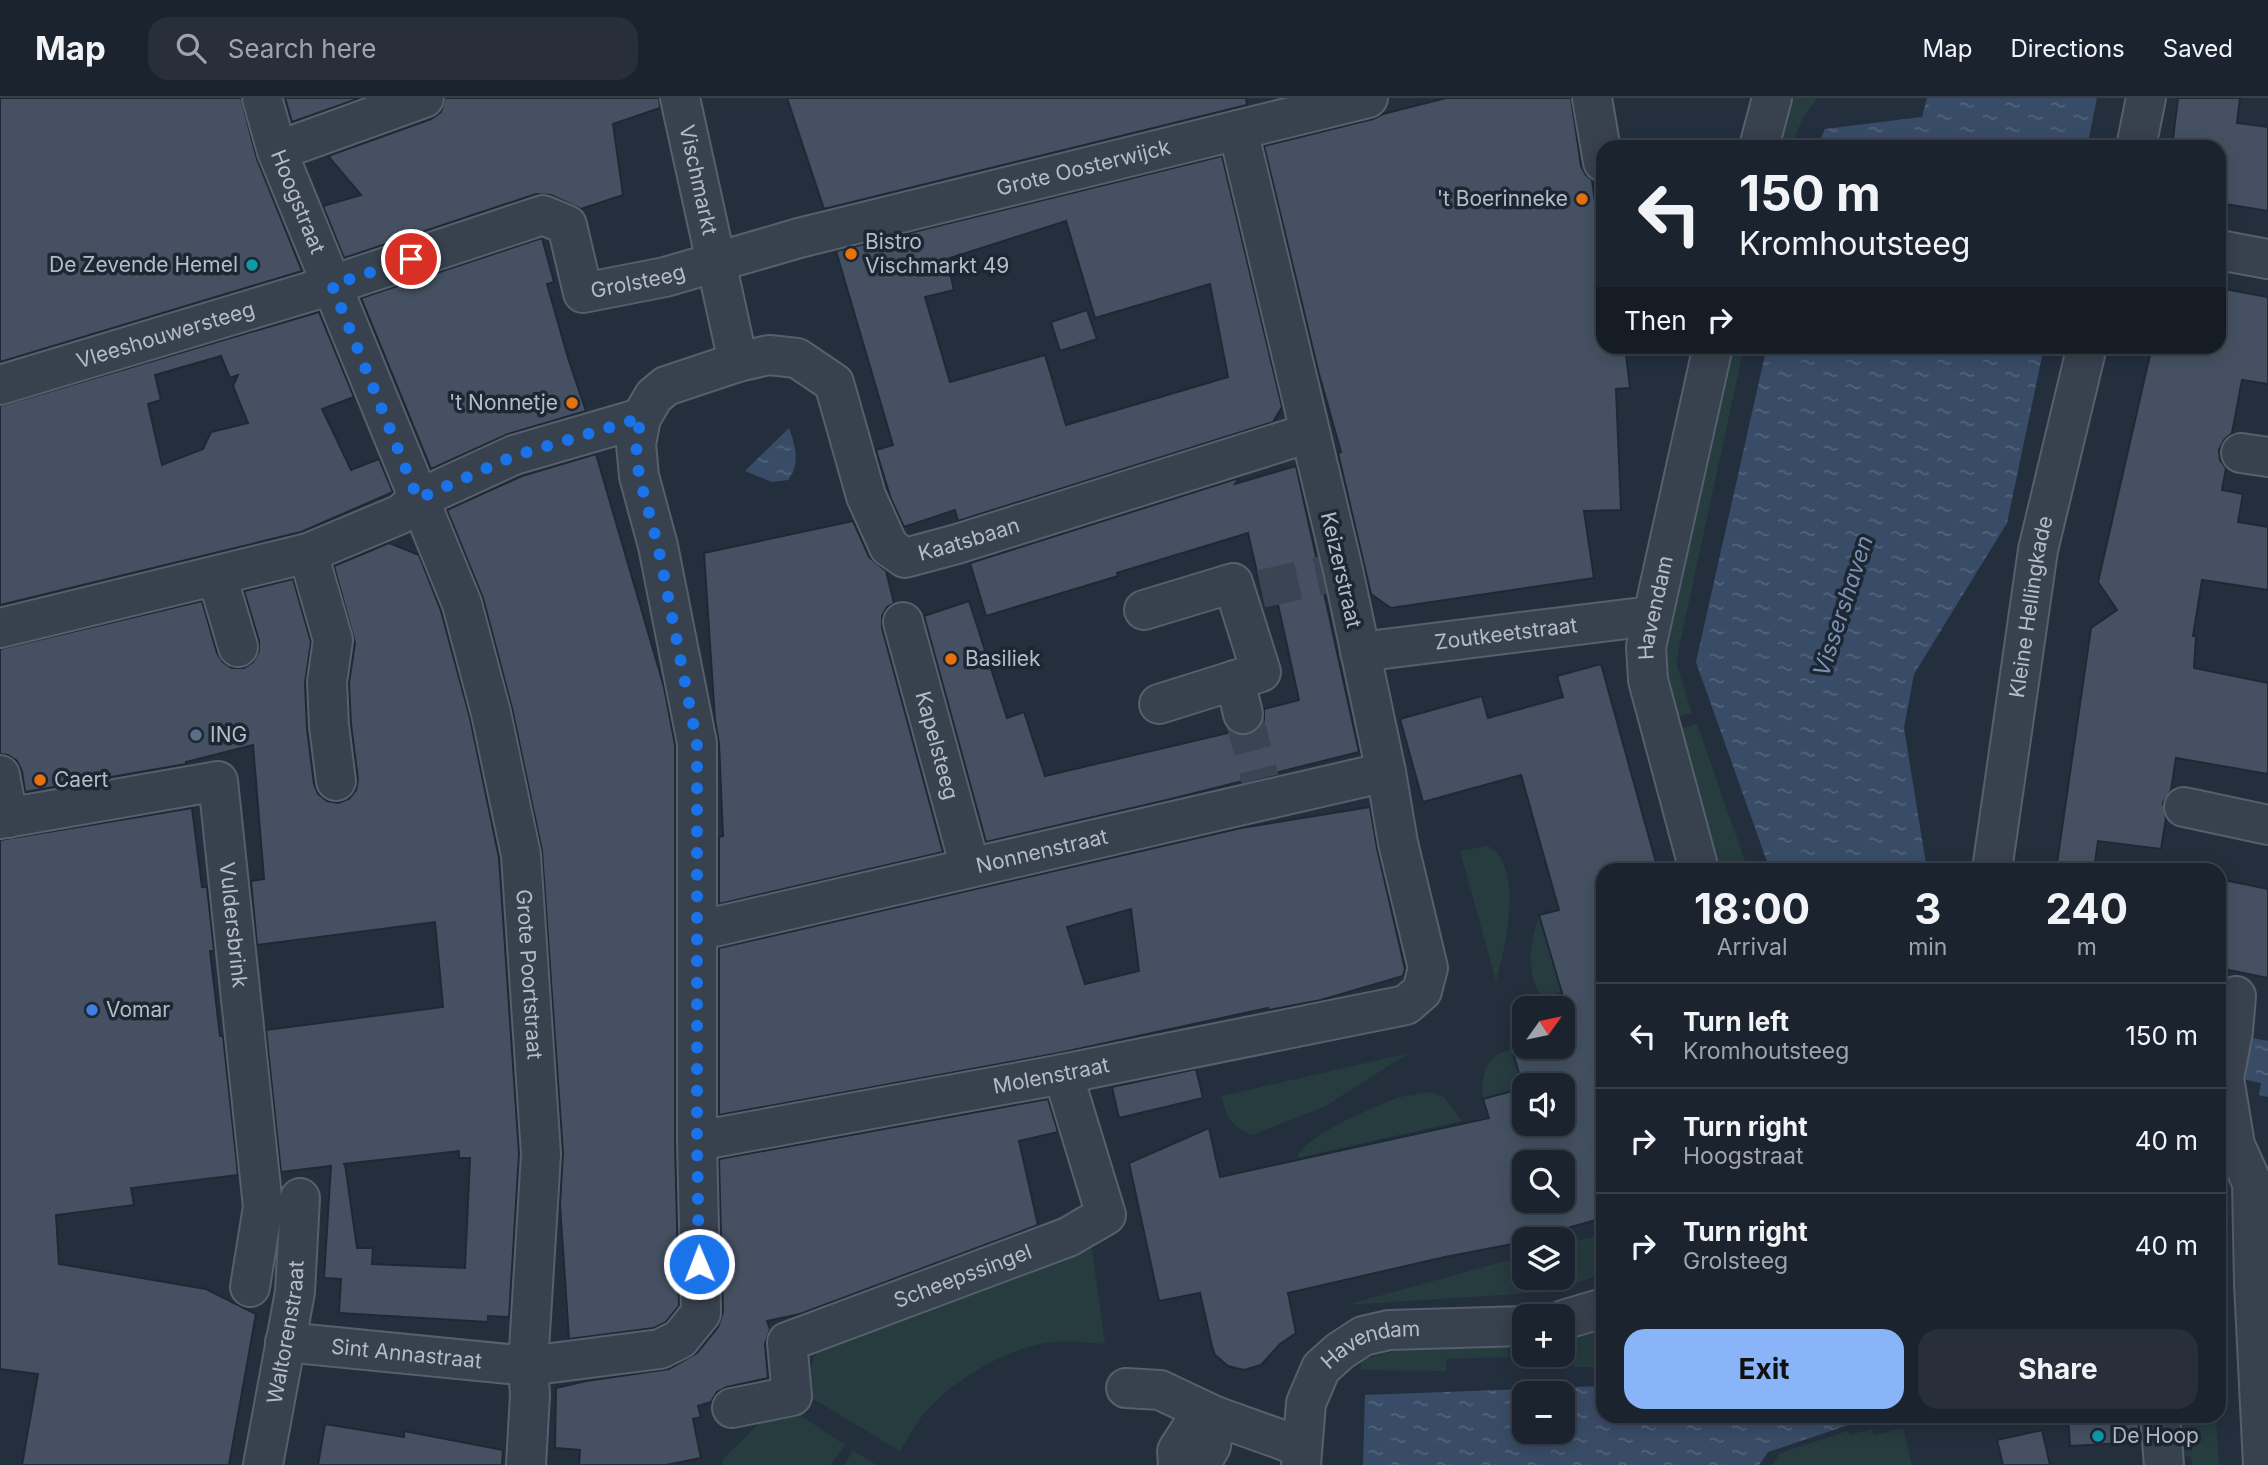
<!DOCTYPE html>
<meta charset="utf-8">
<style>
body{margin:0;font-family:Inter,sans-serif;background:#282f3a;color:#f1f3f6;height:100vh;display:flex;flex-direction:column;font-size:26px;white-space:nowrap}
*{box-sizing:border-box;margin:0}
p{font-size:23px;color:#a0a4aa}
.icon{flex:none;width:38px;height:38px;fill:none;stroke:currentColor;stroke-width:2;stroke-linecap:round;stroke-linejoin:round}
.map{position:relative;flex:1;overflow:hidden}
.panel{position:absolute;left:1596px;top:765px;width:630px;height:560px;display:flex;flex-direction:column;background:#1b232e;border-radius:21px;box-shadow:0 4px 18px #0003,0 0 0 2px #39404a}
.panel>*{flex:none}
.hud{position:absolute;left:1596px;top:42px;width:630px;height:214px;border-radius:21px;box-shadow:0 4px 18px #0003,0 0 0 2px #39404a;background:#1b232e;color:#f1f3f6;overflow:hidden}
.needle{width:46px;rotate:57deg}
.controls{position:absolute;left:1512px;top:898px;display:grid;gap:14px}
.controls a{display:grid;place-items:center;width:63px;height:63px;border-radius:14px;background:#1b232e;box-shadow:0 4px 18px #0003,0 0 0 2px #39404a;font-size:35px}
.pin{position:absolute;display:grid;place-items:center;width:60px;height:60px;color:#fff;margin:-30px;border:4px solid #fff;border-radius:50%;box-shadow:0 2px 7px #0007}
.me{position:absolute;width:77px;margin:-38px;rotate:359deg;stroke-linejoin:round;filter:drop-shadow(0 0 5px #0008)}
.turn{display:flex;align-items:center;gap:24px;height:147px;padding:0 28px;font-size:32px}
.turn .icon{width:91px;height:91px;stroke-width:2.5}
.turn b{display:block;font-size:49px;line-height:60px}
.then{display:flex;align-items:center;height:66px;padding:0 28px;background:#0003;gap:14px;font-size:26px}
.eta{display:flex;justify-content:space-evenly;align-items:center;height:119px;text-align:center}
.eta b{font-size:42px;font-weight:700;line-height:49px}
.button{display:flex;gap:14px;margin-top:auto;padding:14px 28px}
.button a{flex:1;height:80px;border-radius:21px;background:#8ab4f8;color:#111;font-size:28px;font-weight:700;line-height:80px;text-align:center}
.button a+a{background:#282f3a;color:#f1f3f6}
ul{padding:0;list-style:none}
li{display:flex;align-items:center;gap:21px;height:105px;padding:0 28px;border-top:2px solid #39404a}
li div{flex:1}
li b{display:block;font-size:26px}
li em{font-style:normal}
header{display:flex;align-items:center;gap:42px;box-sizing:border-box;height:98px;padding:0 35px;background:#1b232e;border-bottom:2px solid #39404a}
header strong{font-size:33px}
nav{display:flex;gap:38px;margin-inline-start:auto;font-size:24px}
.search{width:490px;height:63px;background:#282f3a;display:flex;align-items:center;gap:18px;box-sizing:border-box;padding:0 24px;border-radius:21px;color:#a0a4aa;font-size:26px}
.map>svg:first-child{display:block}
</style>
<header>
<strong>Map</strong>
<div class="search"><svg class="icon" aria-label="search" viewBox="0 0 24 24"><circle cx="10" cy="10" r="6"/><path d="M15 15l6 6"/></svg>Search here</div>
<nav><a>Map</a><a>Directions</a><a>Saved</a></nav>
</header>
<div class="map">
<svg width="2268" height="1367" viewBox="0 0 2268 1367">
<defs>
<pattern id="water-ripples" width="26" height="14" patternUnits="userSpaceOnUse" patternTransform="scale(1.75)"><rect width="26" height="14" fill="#394c67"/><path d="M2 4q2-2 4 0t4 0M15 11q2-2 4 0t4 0" fill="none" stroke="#53647b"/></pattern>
</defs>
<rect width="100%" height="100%" fill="#242f3e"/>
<!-- grass -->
<g fill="#263c3f">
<path d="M1792,0h26l-15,19 -12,30h-16z"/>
<path d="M1730,249h14l-67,310v9l15,47 -18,4 -8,-37v-38z"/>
<path d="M1697,626l51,146h-31l-38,-141z"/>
<path d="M1488,748c4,3 9,6 12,11 19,30 5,92 -4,124l-36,-130z"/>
<path d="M1539,817l23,78 -20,6c-17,-29 -12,-54 -3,-84z"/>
<path d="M1512,951l11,39 -40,11c-2,-24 2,-44 29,-50z"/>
<path d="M1409,955l-85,54 -73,28c-21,-11 -25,-17 -29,-39z"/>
<path d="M1430,994l13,4 19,25 -165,37c9,-24 76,-50 100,-60 10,-3 22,-4 33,-6z"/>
<path d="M1603,1136v40l-54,18 -203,13 178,-49v22h39v-33z"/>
<path d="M1091,1144l14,102c-23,-2 -46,-5 -69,1 -38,9 -78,34 -106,62 -12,12 -21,29 -30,44l-90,-54 -4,-16 12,-35z"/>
<path d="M1603,1232v37h-30l-2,-28z"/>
<path d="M1507,1244l2,15 -63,2 1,12 -86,-1v-10l39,-11z"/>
<path d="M797,1315l48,32 -15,20h-107v-6l40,-39z"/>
<path d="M2168,1318h48l3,49h-27l-1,-8 -14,-3z"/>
<path d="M1903,1330l9,37h-140l8,-12 68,-22 2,4 22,-6 2,6z"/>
<path d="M853,1353l24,14h-33z"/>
</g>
<!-- water -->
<g fill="url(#water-ripples)" fill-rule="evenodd">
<path d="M1927,0h170l-10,49h-270l8,-18 97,-12z"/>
<path d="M1767,248l277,1 -37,176 -93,151 -10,54 23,142h-157l-74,-208z"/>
<path d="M789,330c6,17 12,36 -1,52l-16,2 -27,-11z"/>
<path d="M2219,934l49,9v56l-9,-2 2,-12 -42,-9z"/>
<path d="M1603,1288v30h272l-107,36 -9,13h-396l2,-70zM1524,1295h39v39h-39z"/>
</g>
<!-- building -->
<g fill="#455162" stroke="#1f2835" stroke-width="2" fill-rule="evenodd">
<path d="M0,0h241l16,61 45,112 -302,91z"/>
<path d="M285,0h75l-68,24z"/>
<path d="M445,0h214l1,10 -47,16 10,71 -42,14 -30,-14 -15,-1 -192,64 -21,-52 38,-11 -33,-39 103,-37 10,-7z"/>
<path d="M787,0h459l1,7 -423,104z"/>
<path d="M1446,0h125l10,68 5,9 6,5 11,79v87h14l1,9 8,-1 4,34 -14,1 5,121 -37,1 10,67 -203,30 -20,-14 -33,-141 3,-1 -22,-78 -55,-228 109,-27 10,-5z"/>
<path d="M2178,0h62l-3,25 31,4v84l-49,-8v-56h-47z"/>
<path d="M1222,58l60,251 -9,15 -315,99 -3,-11 -51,17 -13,-28 -15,-49 17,-5 -57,-194zM1066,123l29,97 115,-34 18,93 -162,48 -21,-70 -95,27 -25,-85 29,-7 -7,-31z"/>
<path d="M542,140l12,44 -7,2 21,74 18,53 -78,23 -77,35 -70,-171z"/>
<path d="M2219,190l49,9v87l-26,-4 -10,53 -8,7 -5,10 1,10 6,8 -4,22 21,4 -5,28 30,5v63l-66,-10 -9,56h3l-2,32 74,15v91l-92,-16 -5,32 -8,13 3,15 -5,31 -63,-8 -4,29h-38l35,-242 26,-18 -19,-28 54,-236h67z"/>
<path d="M1087,212l10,29 -37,12 -9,-29z"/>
<path d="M319,214l35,85 -32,12 29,61 28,-11 14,33 -92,40 -301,73v-199zM221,258l9,22 8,-3 -5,11 15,37 -37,9 -8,17 -41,16 -14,-61 13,-4 -6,-25z"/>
<path d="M596,356l68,233 11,58v397l4,164 -13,16 -12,6 -85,11 -9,-134 3,-52 -21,-302 -30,-143 -29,-110 -36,-88 75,-34z"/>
<path d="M1296,368l63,286 -188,47 -185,43 -62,-226 45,-15 38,117 17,-6 21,64 187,-44 5,3h12l9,-6 6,-8v-12l35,-9 -24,-109 -13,3 -14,-61 -131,40 1,3 -132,40 -16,-53 269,-85 -4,6z"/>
<path d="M853,423l16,36 17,14 8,32 -7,4 -5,9v12l61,224 -224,52v-67l4,-1 -4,-93 -4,-23 -11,-167z"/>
<path d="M389,445l30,12 22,56 29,107 29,140 20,296 -10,163 -21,-1v6l-149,-9 2,-34 -17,-1 7,-112 -50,6 -15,-142 177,-23 -8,-85 -178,23 -6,-64 13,-2 -11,-134 -67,17v2l-161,28 -3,-21 -5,-10 -9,-6 -8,-1v-105l202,-48 15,52 6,9 9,6h12l9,-6 6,-11v-10l-15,-50 49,-12 18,63 -6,41 2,46 7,55 4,10 9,7 11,2 11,-4 7,-9 2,-11 -7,-55 -2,-41 6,-40 -21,-77zM459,1053v7h11l-5,110 -93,-4 1,-16h-16l-12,-84h-2z"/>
<path d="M1601,566l57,206h-55v306l-8,2 8,28v12l-96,27 -62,12 -157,36 8,40 -16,11 -19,21 -17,5 -16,-4 -13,-11 -3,-9 -12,-53 -41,8 -30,-138 80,-35 11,49 269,-59 -6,-19 40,-11 -11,-39 12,-3h39v-38h-19l-2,-9 20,-6 -23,-78 20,-5 -38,-135 -98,27 -23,-83 82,-23 6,22 75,-21 -6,-21zM1524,987h39v39h-39zM1524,1064h39v38h-39z"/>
<path d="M1370,709l7,41 28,121 -2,7 -82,24 -52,10 -1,-2 -209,45 -340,62v-167l522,-120zM1131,811l8,62 -54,13 -18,-57z"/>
<path d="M192,710l10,79h5l7,64h-4l10,85h3l15,139 -107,13 3,17 -78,10 3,49 147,25 50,25 -27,151h-207l16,-91 -38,-5v-529z"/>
<path d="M2219,781l49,10v89l-49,-10z"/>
<path d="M1196,971l7,29 -84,20 -7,-31z"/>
<path d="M1048,1001l10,33 -39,9 19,84 -238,89 -33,7 3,8 -5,15 3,34 -41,9 -10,5 -6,10 -13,4 3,11 -8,2 8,39 -35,7h-87l1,-15 -25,-2 1,-60 30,-7 83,-12 28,-16 21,-26 5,-15 -4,-153z"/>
<path d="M2068,1318h70l2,26 -70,4z"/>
<path d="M325,1326l79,13v-6l99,19 -1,15h-184z"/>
<path d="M2042,1332l8,35h-47l-6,-25z"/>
</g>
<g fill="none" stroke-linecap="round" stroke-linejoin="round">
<!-- minor-tunnel -->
<g stroke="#3a4453" stroke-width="38" stroke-dasharray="38 19" stroke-linecap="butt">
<path d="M1261,491l62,-14"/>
<path d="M1243,616l17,65"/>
</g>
<defs>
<g id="minor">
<path id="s1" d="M262,0l15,53 185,453 29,109 30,142 20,299 -13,212 2,29 -4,70"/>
<path id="s2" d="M680,0l58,264"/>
<path d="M1592,0l11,64"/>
<path d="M1759,49l13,-49"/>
<path d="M2136,49l10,-49"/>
<path d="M277,53l147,-53"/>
<path d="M2219,152l49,9"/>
<path id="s3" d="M0,287l332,-100 211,-70 24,10 16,68 82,-16 134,-39 569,-140"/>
<path d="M2241,355l27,4"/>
<path d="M308,455l25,87 -6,42 2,44 7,55"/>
<path d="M217,478l21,71"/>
<path d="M1144,512l89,-27 28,89 -102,32"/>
<path id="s4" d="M903,524l67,245"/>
<path d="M0,530l308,-75 93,-39 17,-15 96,-44 127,-37"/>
<path id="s5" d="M1360,554l291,-36"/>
<path d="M1235,582l8,34"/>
<path d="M0,677l8,43"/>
<path d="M2184,709l84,18"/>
<path id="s6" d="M0,721l218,-38 45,426 -13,80"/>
<path id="s7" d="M1699,772l-51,-190 -2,-33 67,-301"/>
<path id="s8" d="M1992,772l46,-320 49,-204"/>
<path id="s9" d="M697,833l689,-159"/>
<path d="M2236,898l-3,35 -9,47 11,67 17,38 2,100 9,182"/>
<path id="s10" d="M697,1043l366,-67 343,-69 16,-14 6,-23 -30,-125 -12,-71 -43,-202 -105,-440"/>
<path d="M1563,1222l40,-12"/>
<path id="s11" d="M285,1244l243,24 132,-17 20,-10 21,-26 -4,-172v-398l-39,-197 -19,-70 -3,-32 5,-26 13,-22 12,-10 72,-24 31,-7 28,3 37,25 32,113 23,51 16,11 52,-14 352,-111"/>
<path d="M1126,1290l34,2 55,26 87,31"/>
<path id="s12" d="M732,1310l60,-12 -5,-54 281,-105 38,-22 -43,-141"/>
<path d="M2160,1318l4,49"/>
<path id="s13" d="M263,1367l32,-173 5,-94"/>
<path d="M1178,1367l-1,-14 17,-27 21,-8 -4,30 -11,19"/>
<path id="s14" d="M1301,1367l5,-62 15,-35 19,-17 23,-15 26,-6 135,-4"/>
</g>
</defs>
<!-- minor casing -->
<use href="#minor" stroke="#565f6c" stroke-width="42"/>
<!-- minor -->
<use href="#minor" stroke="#38414e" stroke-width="38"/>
</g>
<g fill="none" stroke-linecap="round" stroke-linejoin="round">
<!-- route -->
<path stroke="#1a73e8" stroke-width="12" stroke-dasharray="0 21.6" d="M411,161l-79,26 86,214 96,-43 127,-38 -5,26 3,32 19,70 39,197v398l2,123"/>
</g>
<!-- markers -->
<g fill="#e8710a" stroke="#1d2633" stroke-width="2.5">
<circle cx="1582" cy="101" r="7"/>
<circle cx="851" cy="156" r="7"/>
<circle cx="572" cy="305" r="7"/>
<circle cx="951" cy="561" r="7"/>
<circle cx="40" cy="682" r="7"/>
</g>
<g fill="#0f9aa8" stroke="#1d2633" stroke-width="2.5">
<circle cx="252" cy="167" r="7"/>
<circle cx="2098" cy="1338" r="7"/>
</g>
<circle fill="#5c6f8a" stroke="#1d2633" stroke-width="2.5" cx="196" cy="637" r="7"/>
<circle fill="#3f7fe0" stroke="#1d2633" stroke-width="2.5" cx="92" cy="912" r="7"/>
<g text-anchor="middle" stroke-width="7" stroke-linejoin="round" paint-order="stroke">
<!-- street labels -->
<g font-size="21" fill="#b4bcc9" stroke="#1d2633">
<text dy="7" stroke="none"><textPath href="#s3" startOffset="1181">Grote Oosterwijck</textPath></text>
<text dy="7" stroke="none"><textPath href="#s2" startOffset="84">Vischmarkt</textPath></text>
<text dy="7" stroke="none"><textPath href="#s1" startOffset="110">Hoogstraat</textPath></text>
<text dy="7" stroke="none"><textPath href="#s3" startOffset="721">Grolsteeg</textPath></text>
<text dy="7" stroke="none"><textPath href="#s3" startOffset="173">Vleeshouwersteeg</textPath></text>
<text dy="7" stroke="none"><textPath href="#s11" startOffset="1816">Kaatsbaan</textPath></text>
<text transform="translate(1341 472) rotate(77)" y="7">Keizerstraat</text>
<text dy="7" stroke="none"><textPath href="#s8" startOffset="266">Kleine Hellingkade</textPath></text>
<text dy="7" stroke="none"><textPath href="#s7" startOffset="270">Havendam</textPath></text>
<text dy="7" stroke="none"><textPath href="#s5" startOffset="147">Zoutkeetstraat</textPath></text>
<text dy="7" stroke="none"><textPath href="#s4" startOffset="128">Kapelsteeg</textPath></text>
<text dy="7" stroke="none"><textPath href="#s9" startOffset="354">Nonnenstraat</textPath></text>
<text dy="7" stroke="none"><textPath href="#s6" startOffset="366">Vuldersbrink</textPath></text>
<text dy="7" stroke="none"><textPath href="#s1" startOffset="922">Grote Poortstraat</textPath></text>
<text dy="7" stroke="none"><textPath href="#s10" startOffset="360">Molenstraat</textPath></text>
<text dy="7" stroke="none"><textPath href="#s12" startOffset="303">Scheepssingel</textPath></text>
<text dy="7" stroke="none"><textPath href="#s13" startOffset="135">Waltorenstraat</textPath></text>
<text dy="7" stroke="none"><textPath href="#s14" startOffset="158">Havendam</textPath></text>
<text dy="7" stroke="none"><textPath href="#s11" startOffset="122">Sint Annastraat</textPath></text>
</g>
<!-- poi labels -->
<g font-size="21" fill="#b4bcc9" stroke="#1d2633" text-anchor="start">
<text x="1568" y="108" text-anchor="end">'t Boerinneke</text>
<text x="865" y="151">Bistro<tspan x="865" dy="24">Vischmarkt 49</tspan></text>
<text x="238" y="174" text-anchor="end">De Zevende Hemel</text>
<text x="558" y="312" text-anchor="end">'t Nonnetje</text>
<text x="965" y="568">Basiliek</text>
<text x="210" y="644">ING</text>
<text x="54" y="689">Caert</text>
<text x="106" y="919">Vomar</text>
<text x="2112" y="1345">De Hoop</text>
</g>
<!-- water labels -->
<g font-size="23" font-style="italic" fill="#7c92b1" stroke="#1d2633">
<text transform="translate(1843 508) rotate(-72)" y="8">Vissershaven</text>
</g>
</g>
</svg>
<div class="controls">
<a><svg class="needle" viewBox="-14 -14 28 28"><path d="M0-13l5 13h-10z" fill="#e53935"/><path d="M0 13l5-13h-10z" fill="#a0a4aa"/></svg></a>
<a><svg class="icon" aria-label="sound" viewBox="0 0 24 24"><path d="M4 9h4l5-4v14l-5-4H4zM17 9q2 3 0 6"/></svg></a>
<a><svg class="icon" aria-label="search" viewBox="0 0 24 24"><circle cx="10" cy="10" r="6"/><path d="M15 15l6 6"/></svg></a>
<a><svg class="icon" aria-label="layers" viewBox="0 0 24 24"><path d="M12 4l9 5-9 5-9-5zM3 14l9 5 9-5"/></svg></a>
<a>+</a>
<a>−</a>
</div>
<div class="pin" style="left:411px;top:161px;background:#d93025"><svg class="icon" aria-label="arrive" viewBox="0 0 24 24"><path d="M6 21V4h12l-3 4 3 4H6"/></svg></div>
<svg class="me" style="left:699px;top:1166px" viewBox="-20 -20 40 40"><circle r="17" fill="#1a73e8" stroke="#fff" stroke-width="3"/><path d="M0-11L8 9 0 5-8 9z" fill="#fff"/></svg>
<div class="hud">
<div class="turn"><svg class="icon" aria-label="left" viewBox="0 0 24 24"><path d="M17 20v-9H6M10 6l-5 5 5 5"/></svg><div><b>150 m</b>Kromhoutsteeg</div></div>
<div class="then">Then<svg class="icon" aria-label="right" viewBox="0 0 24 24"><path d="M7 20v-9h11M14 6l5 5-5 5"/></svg></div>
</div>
<section class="panel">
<div class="eta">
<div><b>18:00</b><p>Arrival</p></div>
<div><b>3</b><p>min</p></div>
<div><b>240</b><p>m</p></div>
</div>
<ul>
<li><svg class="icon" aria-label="left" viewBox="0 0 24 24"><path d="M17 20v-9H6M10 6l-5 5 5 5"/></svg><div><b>Turn left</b><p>Kromhoutsteeg</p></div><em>150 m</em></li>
<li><svg class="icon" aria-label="right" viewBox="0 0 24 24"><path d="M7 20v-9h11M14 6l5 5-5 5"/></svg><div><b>Turn right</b><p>Hoogstraat</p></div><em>40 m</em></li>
<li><svg class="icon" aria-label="right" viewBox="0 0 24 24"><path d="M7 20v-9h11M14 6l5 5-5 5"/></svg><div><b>Turn right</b><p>Grolsteeg</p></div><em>40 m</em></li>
</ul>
<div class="button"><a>Exit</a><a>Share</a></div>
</section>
</div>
